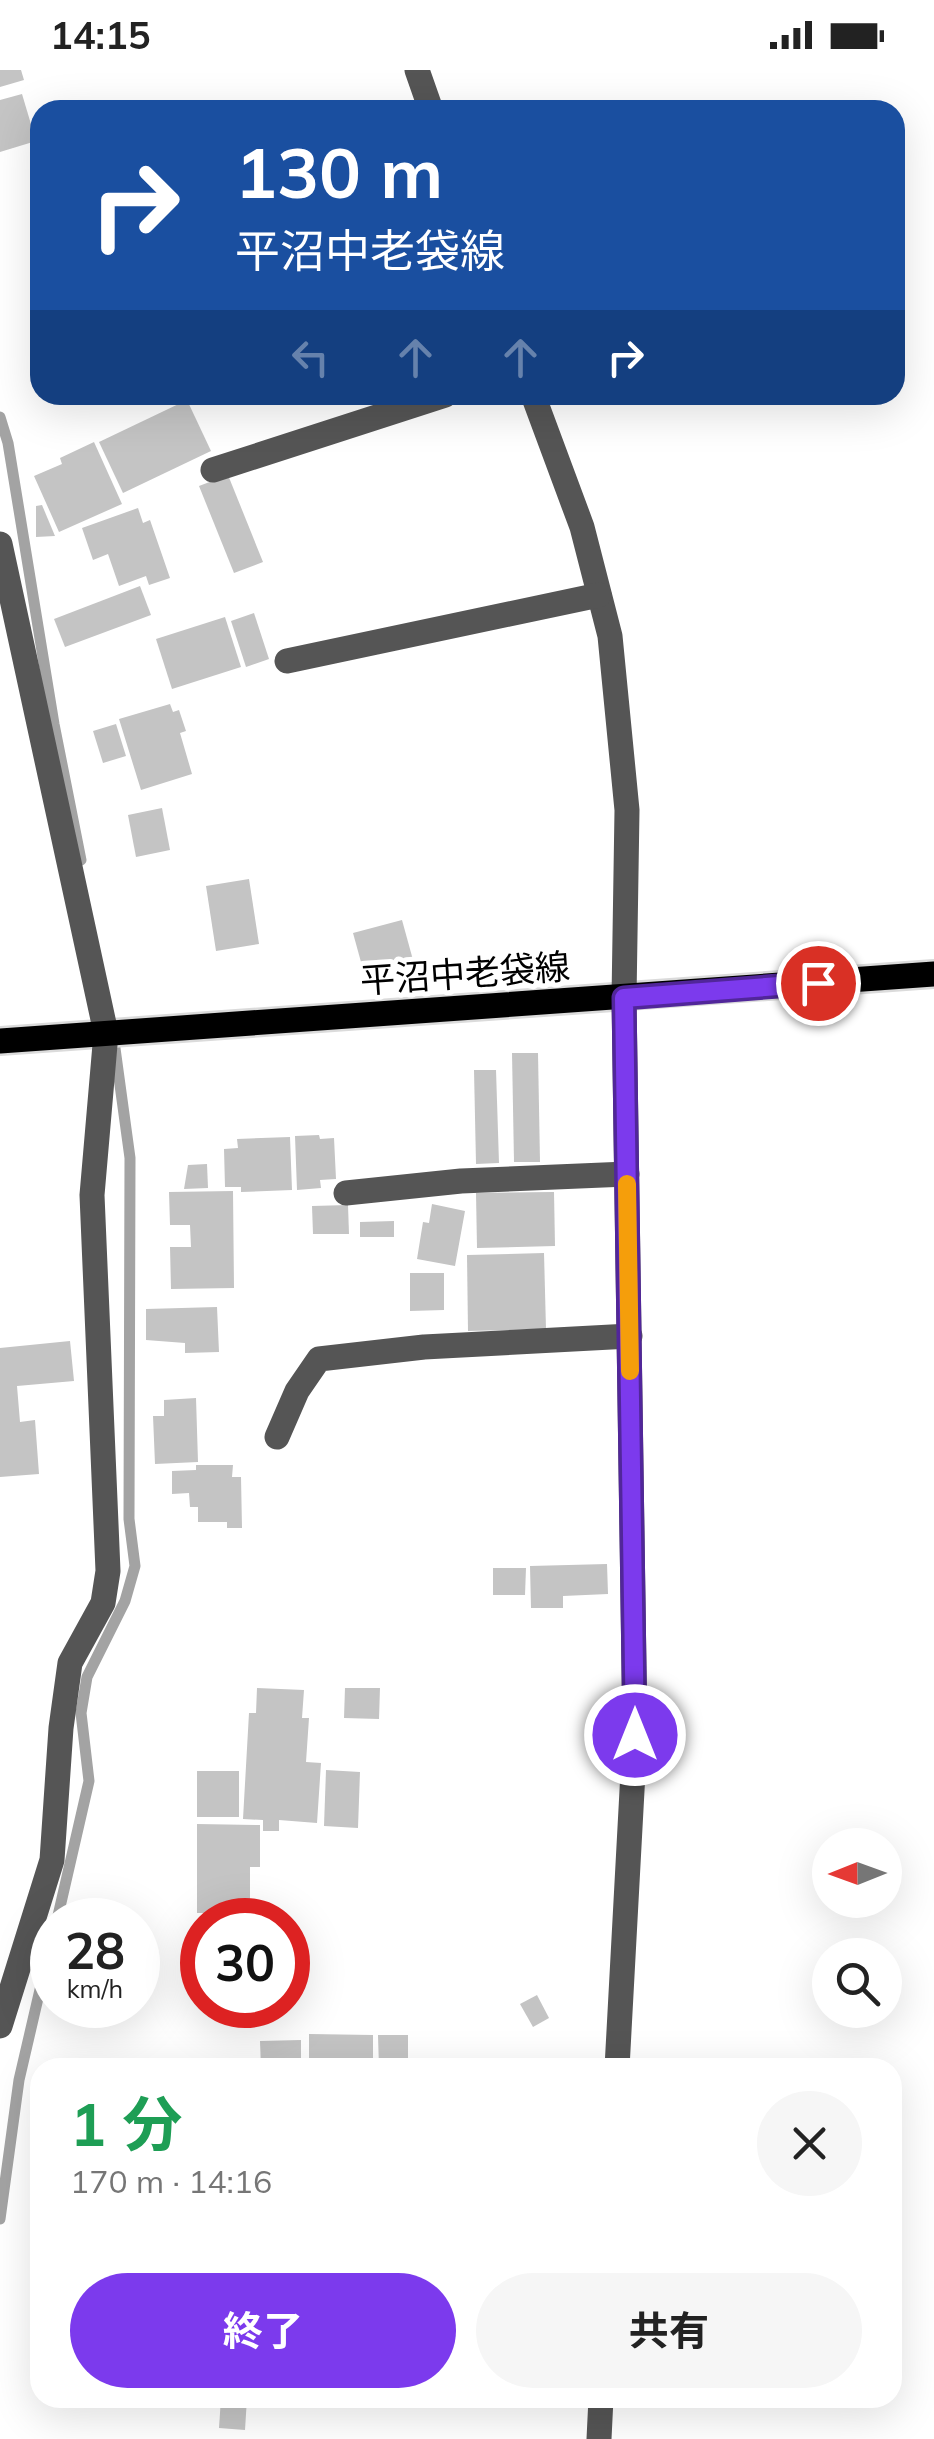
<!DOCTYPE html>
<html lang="ja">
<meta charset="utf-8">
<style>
body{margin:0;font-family:Mulish,"Noto Sans JP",sans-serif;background:#f6f6f6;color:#222;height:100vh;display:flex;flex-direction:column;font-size:38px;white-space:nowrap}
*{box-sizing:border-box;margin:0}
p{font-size:32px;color:#767676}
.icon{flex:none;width:55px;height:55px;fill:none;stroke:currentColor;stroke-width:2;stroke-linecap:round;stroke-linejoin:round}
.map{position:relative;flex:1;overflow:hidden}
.side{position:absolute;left:30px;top:1988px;width:872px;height:350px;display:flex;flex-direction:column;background:#fff;border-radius:30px;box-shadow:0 10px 40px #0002}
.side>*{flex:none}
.top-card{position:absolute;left:30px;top:30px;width:875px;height:305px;border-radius:30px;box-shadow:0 10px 40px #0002;background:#1a4fa0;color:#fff;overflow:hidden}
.needle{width:65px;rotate:269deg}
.buttons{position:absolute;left:812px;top:1758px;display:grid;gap:20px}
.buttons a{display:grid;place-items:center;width:90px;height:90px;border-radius:50%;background:#fff;box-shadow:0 10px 40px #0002;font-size:50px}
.speed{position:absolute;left:30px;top:1828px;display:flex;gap:20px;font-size:50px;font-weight:700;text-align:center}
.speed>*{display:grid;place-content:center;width:130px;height:130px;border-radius:50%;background:#fff;box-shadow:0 10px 40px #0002;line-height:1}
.speed small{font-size:25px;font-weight:400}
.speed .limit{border:15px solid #d22;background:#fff;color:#111}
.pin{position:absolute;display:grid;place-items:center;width:85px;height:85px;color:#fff;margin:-42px;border:5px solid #fff;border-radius:50%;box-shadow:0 2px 10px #0007}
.me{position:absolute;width:110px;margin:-55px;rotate:0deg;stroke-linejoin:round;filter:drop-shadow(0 0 8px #0008)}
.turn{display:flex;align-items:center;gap:35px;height:210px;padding:0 40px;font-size:45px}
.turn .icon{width:130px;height:130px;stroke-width:2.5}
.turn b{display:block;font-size:70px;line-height:85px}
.lanes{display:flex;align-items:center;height:95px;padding:0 40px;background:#0003;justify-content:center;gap:50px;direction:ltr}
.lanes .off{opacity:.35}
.round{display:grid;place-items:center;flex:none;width:105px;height:105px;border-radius:52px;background:#f6f6f6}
.head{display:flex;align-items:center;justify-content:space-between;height:170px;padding:0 40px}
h1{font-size:60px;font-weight:700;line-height:75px;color:#1e9e55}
.action{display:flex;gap:20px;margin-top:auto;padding:20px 40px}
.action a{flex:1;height:115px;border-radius:60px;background:#7c3aed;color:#fff;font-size:40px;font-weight:700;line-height:115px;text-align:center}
.action a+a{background:#f6f6f6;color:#222}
.status{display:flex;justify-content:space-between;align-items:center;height:70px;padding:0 50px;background:#fff;direction:ltr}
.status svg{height:28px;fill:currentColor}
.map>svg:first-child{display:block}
</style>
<div class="status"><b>14:15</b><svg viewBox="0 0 49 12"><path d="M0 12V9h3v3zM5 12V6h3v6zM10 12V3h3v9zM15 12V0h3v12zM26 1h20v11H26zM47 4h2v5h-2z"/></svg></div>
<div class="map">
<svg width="934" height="2369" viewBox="0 0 934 2369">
<rect width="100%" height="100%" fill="#fff"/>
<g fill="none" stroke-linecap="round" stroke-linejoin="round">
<!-- stream -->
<g stroke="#a3a3a3" stroke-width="11">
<path d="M0,347l8,26 46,281 27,136"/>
<path d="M57,1850l32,-139 -8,-68 6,-36 38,-76 10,-35 -6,-47 1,-361 -16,-117"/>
<path d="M0,2149l19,-139 33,-142"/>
</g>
</g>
<!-- building -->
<g fill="#c4c4c4">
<path d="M0,0h21l3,10 -24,7z"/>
<path d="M22,24l14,47 -36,11v-52z"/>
<path d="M187,330l24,51 -88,42 -24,-51z"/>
<path d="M94,372l28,62 -63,28 -25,-56 28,-12 -2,-6z"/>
<path d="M228,405l35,87 -29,11 -35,-87z"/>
<path d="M42,435l13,31 -19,1v-31z"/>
<path d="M138,438l5,15 7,-3 20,58 -21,7 -3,-9 -27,10 -11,-32 -15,6 -11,-32z"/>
<path d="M140,516l11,29 -86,32 -11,-28z"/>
<path d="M254,543l15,46 -23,8 -15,-46z"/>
<path d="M225,547l16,50 -69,22 -16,-50z"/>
<path d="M170,634l3,8 6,-2 7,21 -6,2 12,41 -51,16 -22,-71z"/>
<path d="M116,654l10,32 -23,7 -10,-32z"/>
<path d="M162,738l8,42 -34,7 -8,-42z"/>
<path d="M249,809l10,65 -43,7 -10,-65z"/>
<path d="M402,850l11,40 -49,13 -11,-40z"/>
<path d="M512,983h26l2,109h-26z"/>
<path d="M474,1000h22l3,93 -23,1z"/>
<path d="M319,1065l1,4 14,-1 2,41 -16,1 1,8 -24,2 -2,-54z"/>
<path d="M290,1067l2,53 -51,2v-5h-16l-1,-38 14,-1 -1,-9z"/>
<path d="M207,1094l1,24 -24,1 4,-24z"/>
<path d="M233,1121l1,97 -63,1 -1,-42h21l-1,-22h-20l-1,-33z"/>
<path d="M554,1122l1,54 -78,2 -1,-55z"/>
<path d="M432,1134l33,7 -10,55 -38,-7 6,-37 6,1z"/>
<path d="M348,1135l1,29h-36l-1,-28z"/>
<path d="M394,1151v16h-34v-15z"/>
<path d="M544,1183l2,76 -78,2 -1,-76z"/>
<path d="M410,1203h34v37l-34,1z"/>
<path d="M217,1237l2,45 -34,1v-10l-39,-3v-31z"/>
<path d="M70,1271l4,40 -57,5 3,36 15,-2 4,54 -39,3v-129z"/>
<path d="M196,1328l2,64 -43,2 -2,-48h11v-16z"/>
<path d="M196,1395h37l-1,12h9l1,51h-15v-6h-29v-15h-8l-1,-14 -17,1v-23l24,-1z"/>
<path d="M607,1494l1,30 -45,2v12h-32l-1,-42z"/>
<path d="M493,1498h33l-1,27h-32z"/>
<path d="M257,1618l47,2 -2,28h7l-3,44 15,1 -4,60 -38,-3v11h-16v-11l-20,-1 6,-106h7z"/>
<path d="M345,1618h35l-1,31 -35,-1z"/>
<path d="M326,1700l34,2 -2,56 -34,-2z"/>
<rect x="197" y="1701" width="42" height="46"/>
<path d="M197,1754l63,1v42h-10v46h-53z"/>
<path d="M537,1925l12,23 -16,9 -13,-23z"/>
<path d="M309,1964l64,1v33h-64z"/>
<path d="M378,1965h30v33h-29z"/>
<path d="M301,1970v28h-40l-1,-27z"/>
<path d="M196,1991l59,1v6h-59z"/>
<path d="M221,2328h26l-2,32 -26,-2z"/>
<path d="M397,2328h176l-1,5 -175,-2z"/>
</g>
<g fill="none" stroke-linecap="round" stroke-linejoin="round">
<defs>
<path id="major" d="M0,971l934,-67"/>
</defs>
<!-- major casing -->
<use href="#major" stroke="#dbdbdb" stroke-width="30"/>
<!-- minor -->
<g stroke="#555" stroke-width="25">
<path d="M417,0l14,40"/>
<path d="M533,325l49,132 28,109 17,174 -3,188 11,737 -18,333"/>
<path d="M213,400l232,-75"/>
<path d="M0,474l106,489 -14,162 16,376 -5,32 -33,60 -9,65 -9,132 -52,166"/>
<path d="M287,591l312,-66"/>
<path d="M346,1123l115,-12 166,-7"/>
<path d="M277,1367l20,-46 22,-32 105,-12 206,-11"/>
<path d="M599,2369l2,-41"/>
</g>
<!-- major -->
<use href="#major" stroke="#000" stroke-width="25"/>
</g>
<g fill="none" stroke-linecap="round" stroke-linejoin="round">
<defs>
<path id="route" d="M635,1665l-11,-737 194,-15"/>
</defs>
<!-- route casing -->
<use href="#route" stroke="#51269a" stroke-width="25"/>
<!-- route -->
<use href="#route" stroke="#7c3aed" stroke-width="18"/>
<!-- slow -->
<path stroke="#f59e0b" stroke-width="18" d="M627,1114l3,187"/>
</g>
<g text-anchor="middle" stroke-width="10" stroke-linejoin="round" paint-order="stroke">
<!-- street labels -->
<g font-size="35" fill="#000" stroke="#fff">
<text transform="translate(465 904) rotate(-4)" y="12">平沼中老袋線</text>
</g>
</g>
</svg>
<div class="buttons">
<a><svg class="needle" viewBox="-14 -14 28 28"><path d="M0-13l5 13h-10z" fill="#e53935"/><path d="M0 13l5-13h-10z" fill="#767676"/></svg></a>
<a><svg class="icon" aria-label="search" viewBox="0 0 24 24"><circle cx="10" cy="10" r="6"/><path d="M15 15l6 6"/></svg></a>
</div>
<div class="speed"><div>28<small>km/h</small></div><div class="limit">30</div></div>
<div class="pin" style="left:818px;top:913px;background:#d93025"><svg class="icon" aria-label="arrive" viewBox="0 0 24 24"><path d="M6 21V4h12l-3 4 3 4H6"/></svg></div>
<svg class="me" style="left:635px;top:1665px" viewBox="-20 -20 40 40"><circle r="17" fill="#7c3aed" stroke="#fff" stroke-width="3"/><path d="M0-11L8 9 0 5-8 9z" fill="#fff"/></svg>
<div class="top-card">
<div class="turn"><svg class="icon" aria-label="right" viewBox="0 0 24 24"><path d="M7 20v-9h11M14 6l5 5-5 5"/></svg><div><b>130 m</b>平沼中老袋線</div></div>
<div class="lanes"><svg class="icon off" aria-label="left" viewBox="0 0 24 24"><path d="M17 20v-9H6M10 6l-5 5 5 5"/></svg><svg class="icon off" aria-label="ahead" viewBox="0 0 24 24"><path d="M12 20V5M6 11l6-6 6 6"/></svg><svg class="icon off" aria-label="ahead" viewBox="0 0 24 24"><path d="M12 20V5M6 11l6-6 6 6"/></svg><svg class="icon" aria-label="right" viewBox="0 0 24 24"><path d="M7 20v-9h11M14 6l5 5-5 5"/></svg></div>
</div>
<section class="side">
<div class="head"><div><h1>1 分</h1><p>170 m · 14:16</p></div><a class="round"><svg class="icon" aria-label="close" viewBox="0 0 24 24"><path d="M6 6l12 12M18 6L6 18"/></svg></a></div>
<div class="action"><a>終了</a><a>共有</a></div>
</section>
</div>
